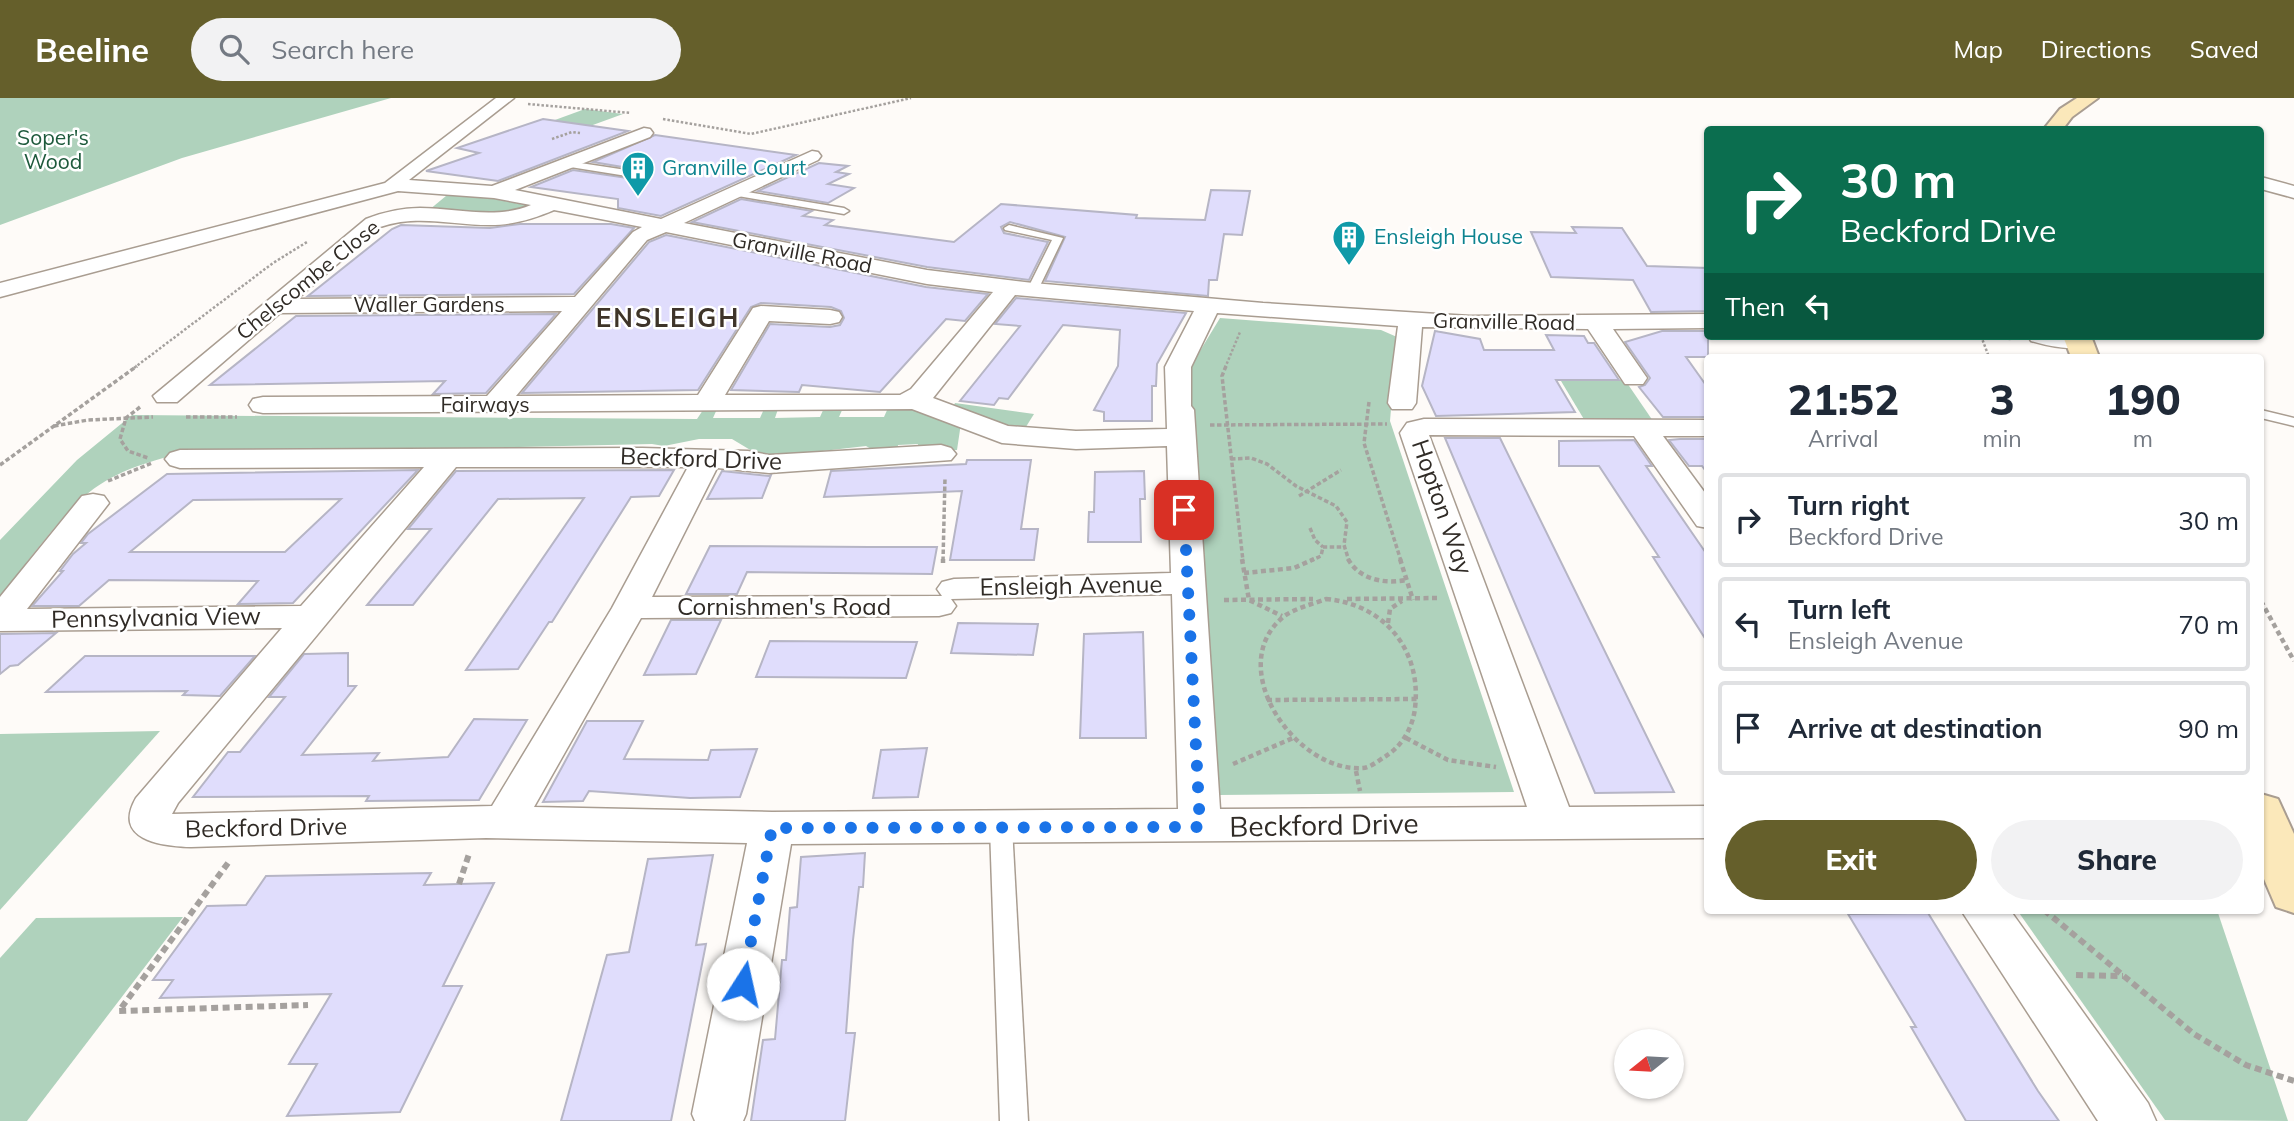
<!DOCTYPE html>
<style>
body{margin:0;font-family:Mulish,sans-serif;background:#f2f2f3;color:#1f2937;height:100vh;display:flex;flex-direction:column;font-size:26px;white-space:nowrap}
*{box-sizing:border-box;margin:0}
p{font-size:23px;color:#747a83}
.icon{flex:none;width:38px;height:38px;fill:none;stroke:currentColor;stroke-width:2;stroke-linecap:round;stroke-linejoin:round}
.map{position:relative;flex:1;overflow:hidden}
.details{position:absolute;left:1704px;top:256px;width:560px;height:560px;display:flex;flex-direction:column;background:#fff;border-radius:7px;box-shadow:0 2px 5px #0004}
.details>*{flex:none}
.hud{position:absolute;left:1704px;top:28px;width:560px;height:214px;border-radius:7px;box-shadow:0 2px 5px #0004;background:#0b6e4f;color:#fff;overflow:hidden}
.needle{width:46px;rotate:252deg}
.fabs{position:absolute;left:1614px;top:931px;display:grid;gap:14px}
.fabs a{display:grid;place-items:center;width:70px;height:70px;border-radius:50%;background:#fff;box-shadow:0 2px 5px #0004;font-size:35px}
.pin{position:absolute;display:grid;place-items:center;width:60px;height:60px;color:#fff;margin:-30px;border-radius:14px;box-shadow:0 4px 10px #0006}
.me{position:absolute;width:77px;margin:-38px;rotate:10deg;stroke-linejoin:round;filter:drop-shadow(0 0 5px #0008)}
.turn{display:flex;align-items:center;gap:24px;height:147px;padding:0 21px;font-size:32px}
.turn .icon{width:91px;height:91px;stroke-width:2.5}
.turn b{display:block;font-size:49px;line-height:60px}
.then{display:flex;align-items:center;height:66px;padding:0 21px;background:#0003;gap:14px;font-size:26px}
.eta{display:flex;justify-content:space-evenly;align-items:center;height:119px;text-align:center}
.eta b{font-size:42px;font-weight:800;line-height:49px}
.primary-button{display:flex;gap:14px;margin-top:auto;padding:14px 21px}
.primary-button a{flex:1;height:80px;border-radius:42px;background:#655f2b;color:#fff;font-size:28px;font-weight:800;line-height:80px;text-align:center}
.primary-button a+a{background:#f2f2f3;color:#1f2937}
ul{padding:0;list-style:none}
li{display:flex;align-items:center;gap:21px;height:94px;margin:0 14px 10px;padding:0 7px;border:4px solid #e0e1e3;border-radius:7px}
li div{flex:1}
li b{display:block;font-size:26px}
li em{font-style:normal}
header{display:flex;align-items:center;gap:42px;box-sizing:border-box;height:98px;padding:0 35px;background:#655f2b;color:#fff}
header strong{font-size:33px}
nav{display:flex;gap:38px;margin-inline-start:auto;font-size:24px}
.search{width:490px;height:63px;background:#f2f2f3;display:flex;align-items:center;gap:18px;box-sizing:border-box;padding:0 24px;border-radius:38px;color:#747a83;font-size:26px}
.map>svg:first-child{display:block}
</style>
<header>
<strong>Beeline</strong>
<div class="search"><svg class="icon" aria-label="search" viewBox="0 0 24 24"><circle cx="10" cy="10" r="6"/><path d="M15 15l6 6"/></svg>Search here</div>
<nav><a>Map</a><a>Directions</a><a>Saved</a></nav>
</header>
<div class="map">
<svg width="2294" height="1023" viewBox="0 0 2294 1023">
<rect width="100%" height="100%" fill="#fefbf8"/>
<!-- green -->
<g fill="#afd2bc">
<path d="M0,0h391l-209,60 -182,67z"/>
<path d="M585,11l38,5 -74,27 -35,-6z"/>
<path d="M452,93l79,15 -22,9 -80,-5z"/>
<path d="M1220,220l161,12 16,7 -7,84 124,371 -296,3 -29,-426z"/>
<path d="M1625,282l28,41h-68l-24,-40z"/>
<path d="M955,305l79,11 -10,16 -28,-5 -43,-18z"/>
<path d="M824,310h19l-4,9h45l4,-9 38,3 35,12 -4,27 -35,2 -5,-2 1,-6 -20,1 -1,8 -17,1 -14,-8 -87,10 -22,-2 -25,-15h-33l-35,7 -12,-2 -478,11c-84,22 -96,44 -148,108l1,10 -27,29v-62l77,-80 55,-45 565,4 6,-9 14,-1 -4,9h47l4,-9h14l-3,9 45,-1z"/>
<path d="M160,633l-160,179v-176z"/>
<path d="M2017,812h200l71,211 -123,-1z"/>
<path d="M183,819l-156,204h-27v-163l36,-40z"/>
</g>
<!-- building -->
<g fill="#e0ddfc" stroke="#b6b5c5" stroke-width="2" fill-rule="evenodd">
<path d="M543,21l85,12 -130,50 -72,-10 53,-18 -22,-5z"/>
<path d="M655,37l141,20 -135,61 -43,-8v-9l-87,-12 42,-17 61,9 6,-4 -6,-6 -41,-7z"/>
<path d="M819,65l29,3 -12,6 13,2 -21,10 26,4 -26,15 -70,-12z"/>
<path d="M1211,92l39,1 -8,44 -18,-1 -7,46h-8l-1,16 -163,-15 20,-44 -55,-15 -9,5 3,6 44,9 -19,38 -102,-13 -235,-45 49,-23 71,12 -9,5 30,4 -8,5 129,17 47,-38 136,11 -1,3 69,2z"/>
<path d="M520,126h91l23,4 -60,66 -266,2 84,-67 9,-4 89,3z"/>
<path d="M1572,129l50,1 25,38 61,2v43l-57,1 -18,-32 -82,-3 -20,-45 45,1z"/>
<path d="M666,137l260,52 62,7 -23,27 -19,-2 -66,73 -78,-7 -3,7 -68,-2 39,-66 60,3 10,-2 4,-7 -3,-7 -10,-4 -70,-4 -10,4 -53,83 -176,3 127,-151z"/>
<path d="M1016,200l170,15 -29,51 -1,22h-4v35h-48v-9l-10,-2 24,-44 2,-36 -57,-5 -55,74 -9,-1 -5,7 -34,-4 60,-75 -25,-2z"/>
<path d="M556,216l-70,79 -53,1 12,-13 -235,4 86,-69z"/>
<path d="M1435,233l45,8 4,11h70l-8,-15 38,1 4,7h6l25,37h-63l19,32 -139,4 -14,-30z"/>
<path d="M1662,233h46v26h-22l22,31v29h-45l-24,-30 6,-2 5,-7 -25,-36z"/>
<path d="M1445,340h55l174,354 -79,1z"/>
<path d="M1680,341h28v35l-6,-8h-13l-20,-26z"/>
<path d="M1634,342l18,26h-6l62,90v87l-55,-86h6l-60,-91h-40v-25z"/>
<path d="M967,362h64l-10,69h17l-4,31h-84l12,-69 -138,6 7,-26 135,-7z"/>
<path d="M418,372l-125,133 -55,1 20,-23 -149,-1 -30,26h-47l31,-35h-3l13,-17 13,-11h-5l7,-9 79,-60zM341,401l-56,53h-155l63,-52z"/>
<path d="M674,372l-15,26 -28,1 -79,125h-3l-31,47 -52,1 118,-172 -86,1 -85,106h-46l64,-76h-23l48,-58z"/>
<path d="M722,373l47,5 2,-1 -9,23 -55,1z"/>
<path d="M1144,373l1,28h-5l1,43h-53l1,-30h5l1,-40z"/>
<path d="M710,448l160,1h67l-5,27 -185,-2 -10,22h-51z"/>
<path d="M671,522h50l-25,54 -52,1z"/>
<path d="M958,525l80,1 -5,31 -82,-2z"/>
<path d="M1143,534l3,106h-66l4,-104z"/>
<path d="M56,535l-38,32 -8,1 -10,8v-40z"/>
<path d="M770,543l147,1 -11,36 -150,-1z"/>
<path d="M348,555v33h8l-54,69 77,-2 -6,8 75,-4 26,-38 53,1 -48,80 -113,1 3,-5 -176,1 35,-45h12l45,-55h-16l35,-43z"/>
<path d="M85,558h170l-35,40 -37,-1 4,-4 -141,1z"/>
<path d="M587,623h56l-19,38 84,1 3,-10 46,-1 -17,48 -50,1 -101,-7 -6,10 -40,1z"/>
<path d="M927,650l-9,49 -45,1 8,-48z"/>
<path d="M865,755l-2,34h-4l-6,53 -7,93h9l-10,88h-94l12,-81 12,-1 7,-79h4l4,-52 7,-1 4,-50z"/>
<path d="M713,757l-17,90 10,-1 -35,177h-110l46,-166 22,-3 19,-93z"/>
<path d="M431,775l-7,12 70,-2 -51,103h19l-62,126 -113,4 30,-52h-28l42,-70 -171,4 13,-18h-20l54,-74 39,-1 20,-29z"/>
<path d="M1928,815l110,178 21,30h-93l-55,-94h5l-68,-113z"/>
</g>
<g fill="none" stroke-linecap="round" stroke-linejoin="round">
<defs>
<g id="lane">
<path d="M567,63l66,10 5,3 -5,3 -69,-11 -2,-2z"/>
<path d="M735,92l109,18 5,3 -5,3 -112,-19v-4z"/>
<path d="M1009,127l54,13 -26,54 -10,-2 25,-50 -47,-10 -1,-2z"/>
<path d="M2261,312l33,8v8l-33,-8z"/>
<path d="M1001,721l8,2 3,6 16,294h-28l-10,-294 3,-6z"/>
</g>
<g id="street">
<path d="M496,0h18l-105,82 83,6 152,-58 6,1 3,4 -3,4 -135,53 146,29 151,-68 6,1 3,4 -3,4 -134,63 243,47 106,13 230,20 207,13 238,-2v14l-95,1 34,49 -4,6h-18l-37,-55 -166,-2 -6,76 -4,6h-20l-4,-6 10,-77 -181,-13 -26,54v39l3,4 26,399 307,-2 -127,-374 7,-10 17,-4 284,1v16h-45l45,61v31l-11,-2 -63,-90 -205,-1 140,372 139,-1v32l-917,6 -45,270 -3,7h-48l-3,-7 55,-271 -261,-5 -295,9c-30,-1 -79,-7 -55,-49l146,-170 -282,3v-34l82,-101 11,-2 11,2 5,7 -82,106 274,-3 123,-139 -244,1 -10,-3 -5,-6 5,-6 10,-3 462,-2 106,3 21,4 172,-10 10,3 5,6 -5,6 -182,13 -52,-5 -65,129 290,-1 -5,-7 5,-7 12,-3 217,-6 -4,-127 -91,3 -74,-6 -90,-34 -649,4 -10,-2 -4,-6 4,-6 10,-2 224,-1 75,-85 -282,2 -103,89h-20l-4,-6 213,-177c18,-7 35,-11 54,-11 37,0 75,12 111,-3l-37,-7 -96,-7 -398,106v-14l385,-100zM554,112l88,17 -9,5 -58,65 -278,2 83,-72c37,-13 72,-2 110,-2 23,0 43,-6 64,-15zM666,134l261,52 66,8 -82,97 -11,6h-175l44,-74 61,3 9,-2 3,-5 -3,-5 -9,-2 -69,-4 -8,2 -55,87 -182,1 131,-156zM1015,197l179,16 -29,56 2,62 -91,2 -68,-5 -75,-28zM456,369h232l-76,141 -120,198 -320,8 6,-11zM1172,496l6,215 -406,3 -238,-5 107,-189 298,-2 12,-3 5,-7 -5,-7z"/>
<path d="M2261,79l33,9v12l-33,-9z"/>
<path d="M2028,238h60l3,5 -3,5c-17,5 -40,0 -57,-5z"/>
<path d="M1961,812h49l138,193 8,18h-58z"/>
</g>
<g id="secondary">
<path d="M2077,0h21l-26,19 -10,13h-19l17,-21z"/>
<path d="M2063,238h28l8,21h-28z"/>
<path d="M2261,696l17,5 16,35v79l-18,-6 -15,-35z"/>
</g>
</defs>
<!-- lane casing -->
<use href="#lane" stroke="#a99d91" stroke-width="3"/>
<!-- street casing -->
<use href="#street" stroke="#a99d91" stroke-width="3"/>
<!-- secondary casing -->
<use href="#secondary" stroke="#a99d91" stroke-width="4"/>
<!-- path-far3 -->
<g stroke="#a5a19e" stroke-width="2.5" stroke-dasharray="2.5 2" stroke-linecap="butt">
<path d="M528,6l103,9"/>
<path d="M663,21l88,15 160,-36"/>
<path d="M552,41l20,-7 8,1"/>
<path d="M1981,238l8,21"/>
<path d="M1981,239l31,2"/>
<path d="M134,270l139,-105 34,-21"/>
<path d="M1225,270l15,-36"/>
</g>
<!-- path-far2 -->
<g stroke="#a5a19e" stroke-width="3.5" stroke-dasharray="4.5 2.5" stroke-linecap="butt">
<path d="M1226,268l-4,10 21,185"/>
<path d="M1369,304l-5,41 37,118"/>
<path d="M140,309l-14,11 -6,21 8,12 20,7"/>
<path d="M186,319h51"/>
<path d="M1210,327l177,-1"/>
<path d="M54,328l34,-6 65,-3"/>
<path d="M1231,361l20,-1 16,6 29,22 40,20 11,16 -3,23 5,16"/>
<path d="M0,367l137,-99"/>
<path d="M108,383l44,-18"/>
<path d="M1299,398l42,-26"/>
<path d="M1310,430l5,12 8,7"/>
<path d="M943,463l2,-83"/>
<path d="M1310,463l11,-5 2,-9h21"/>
</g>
<!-- path-far1 -->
<g stroke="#a5a19e" stroke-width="4.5" stroke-dasharray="5 3.5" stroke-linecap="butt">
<path d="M1242,461l7,41 33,16"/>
<path d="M1348,461c12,21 36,25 58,21"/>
<path d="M1400,461l13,41"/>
<path d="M943,465v-4"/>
<path d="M1244,475l50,-5 20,-9"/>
<path d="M1326,501c58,5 96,51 89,109 -2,19 -13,38 -29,48 -7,4 -16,12 -23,12 -67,5 -139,-100 -81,-150 10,-9 31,-14 44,-19z"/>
<path d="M1347,501l92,-1"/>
<path d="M1224,502l89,-1"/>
<path d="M2261,503l33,60"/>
<path d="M1388,525l2,-14 12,-8"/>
<path d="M1267,602l150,-1"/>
<path d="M1406,640l42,22 48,7"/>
<path d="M1233,666l60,-26"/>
<path d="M1356,673l4,20"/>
</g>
<!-- path -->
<g stroke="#a5a19e" stroke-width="6" stroke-dasharray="7 4.5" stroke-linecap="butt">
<path d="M228,765l-109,148 189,-6"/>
<path d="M459,786l10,-30"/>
<path d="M2044,812l150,124 52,31 48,16"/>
<path d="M2076,877l47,1"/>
</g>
<!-- lane -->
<use href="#lane" fill="#fff" fill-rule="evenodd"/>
<!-- street -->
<use href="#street" fill="#fff" fill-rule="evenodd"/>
<!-- secondary -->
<use href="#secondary" fill="#fbe8ba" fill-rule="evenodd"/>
</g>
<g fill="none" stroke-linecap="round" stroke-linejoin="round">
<!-- route -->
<path stroke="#1a73e8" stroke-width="12" stroke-dasharray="0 21.6" d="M743,886l29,-156 428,-1 -16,-317"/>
</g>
<!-- icons -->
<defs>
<symbol id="building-pin" viewBox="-11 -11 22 30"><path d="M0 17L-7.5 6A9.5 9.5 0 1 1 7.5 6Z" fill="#0f9aa8" stroke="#fff"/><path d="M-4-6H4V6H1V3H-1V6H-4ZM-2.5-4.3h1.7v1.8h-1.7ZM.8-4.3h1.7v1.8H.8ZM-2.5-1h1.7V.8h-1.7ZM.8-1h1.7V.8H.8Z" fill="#fff"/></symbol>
</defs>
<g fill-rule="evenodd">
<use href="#building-pin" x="619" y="51" width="38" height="52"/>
<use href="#building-pin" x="1330" y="120" width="38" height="52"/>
</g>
<g text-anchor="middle" stroke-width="5" stroke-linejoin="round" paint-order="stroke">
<!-- far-park labels -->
<g font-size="21" fill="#1e5a3c" stroke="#fff">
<text x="53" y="47">Soper's<tspan x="53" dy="24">Wood</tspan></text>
</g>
<!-- far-culture labels -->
<g font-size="21" fill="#0d838f" stroke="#fff" text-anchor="start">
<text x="662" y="77">Granville Court</text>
<text x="1374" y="146">Ensleigh House</text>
</g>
<!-- far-street labels -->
<g font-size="21" fill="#302b26" stroke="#fff">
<text transform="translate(802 155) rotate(11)" y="7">Granville Road</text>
<text transform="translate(308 182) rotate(-39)" y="7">Chelscombe Close</text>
<text x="429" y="214">Waller Gardens</text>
<text transform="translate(1504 224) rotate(1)" y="7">Granville Road</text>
<text x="485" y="314">Fairways</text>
</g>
<!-- street labels -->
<g font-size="24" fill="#302b26" stroke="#fff">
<text transform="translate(701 361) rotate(2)" y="8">Beckford Drive</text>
<text transform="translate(1442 409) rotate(71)" y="8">Hopton Way</text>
<text transform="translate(1071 488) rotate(-1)" y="8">Ensleigh Avenue</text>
<text x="784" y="517">Cornishmen's Road</text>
<text transform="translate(156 520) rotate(-1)" y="8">Pennsylvania View</text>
<text transform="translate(266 730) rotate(-1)" y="8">Beckford Drive</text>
</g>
<!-- far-district labels -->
<g font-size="26" font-weight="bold" letter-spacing="2" fill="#3e3429" stroke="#fff">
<text x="668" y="229">ENSLEIGH</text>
</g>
<!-- near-street labels -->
<g font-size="28" fill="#302b26" stroke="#fff">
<text transform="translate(1324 727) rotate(-1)" y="10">Beckford Drive</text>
</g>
</g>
</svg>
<div class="fabs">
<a><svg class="needle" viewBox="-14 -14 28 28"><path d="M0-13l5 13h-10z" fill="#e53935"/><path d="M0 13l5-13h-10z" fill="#747a83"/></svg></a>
</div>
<div class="pin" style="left:1184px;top:412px;background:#d93025"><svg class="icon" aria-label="arrive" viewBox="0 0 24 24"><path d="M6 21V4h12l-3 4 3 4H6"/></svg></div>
<svg class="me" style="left:743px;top:886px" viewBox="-20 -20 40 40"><circle r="19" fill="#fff"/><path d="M0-13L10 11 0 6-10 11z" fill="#1a73e8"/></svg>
<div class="hud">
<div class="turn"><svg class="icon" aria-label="right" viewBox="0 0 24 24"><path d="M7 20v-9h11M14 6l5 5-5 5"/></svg><div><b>30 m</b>Beckford Drive</div></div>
<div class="then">Then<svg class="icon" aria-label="left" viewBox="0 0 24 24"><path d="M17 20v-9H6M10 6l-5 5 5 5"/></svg></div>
</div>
<section class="details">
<div class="eta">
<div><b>21:52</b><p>Arrival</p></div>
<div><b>3</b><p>min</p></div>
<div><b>190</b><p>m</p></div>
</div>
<ul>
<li><svg class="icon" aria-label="right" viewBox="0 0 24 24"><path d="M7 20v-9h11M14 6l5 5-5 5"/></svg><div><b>Turn right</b><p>Beckford Drive</p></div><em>30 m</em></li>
<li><svg class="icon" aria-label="left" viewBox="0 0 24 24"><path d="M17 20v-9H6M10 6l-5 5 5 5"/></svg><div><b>Turn left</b><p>Ensleigh Avenue</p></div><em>70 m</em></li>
<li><svg class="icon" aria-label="arrive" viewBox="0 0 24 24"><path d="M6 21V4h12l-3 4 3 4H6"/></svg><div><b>Arrive at destination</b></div><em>90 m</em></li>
</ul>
<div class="primary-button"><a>Exit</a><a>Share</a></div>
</section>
</div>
